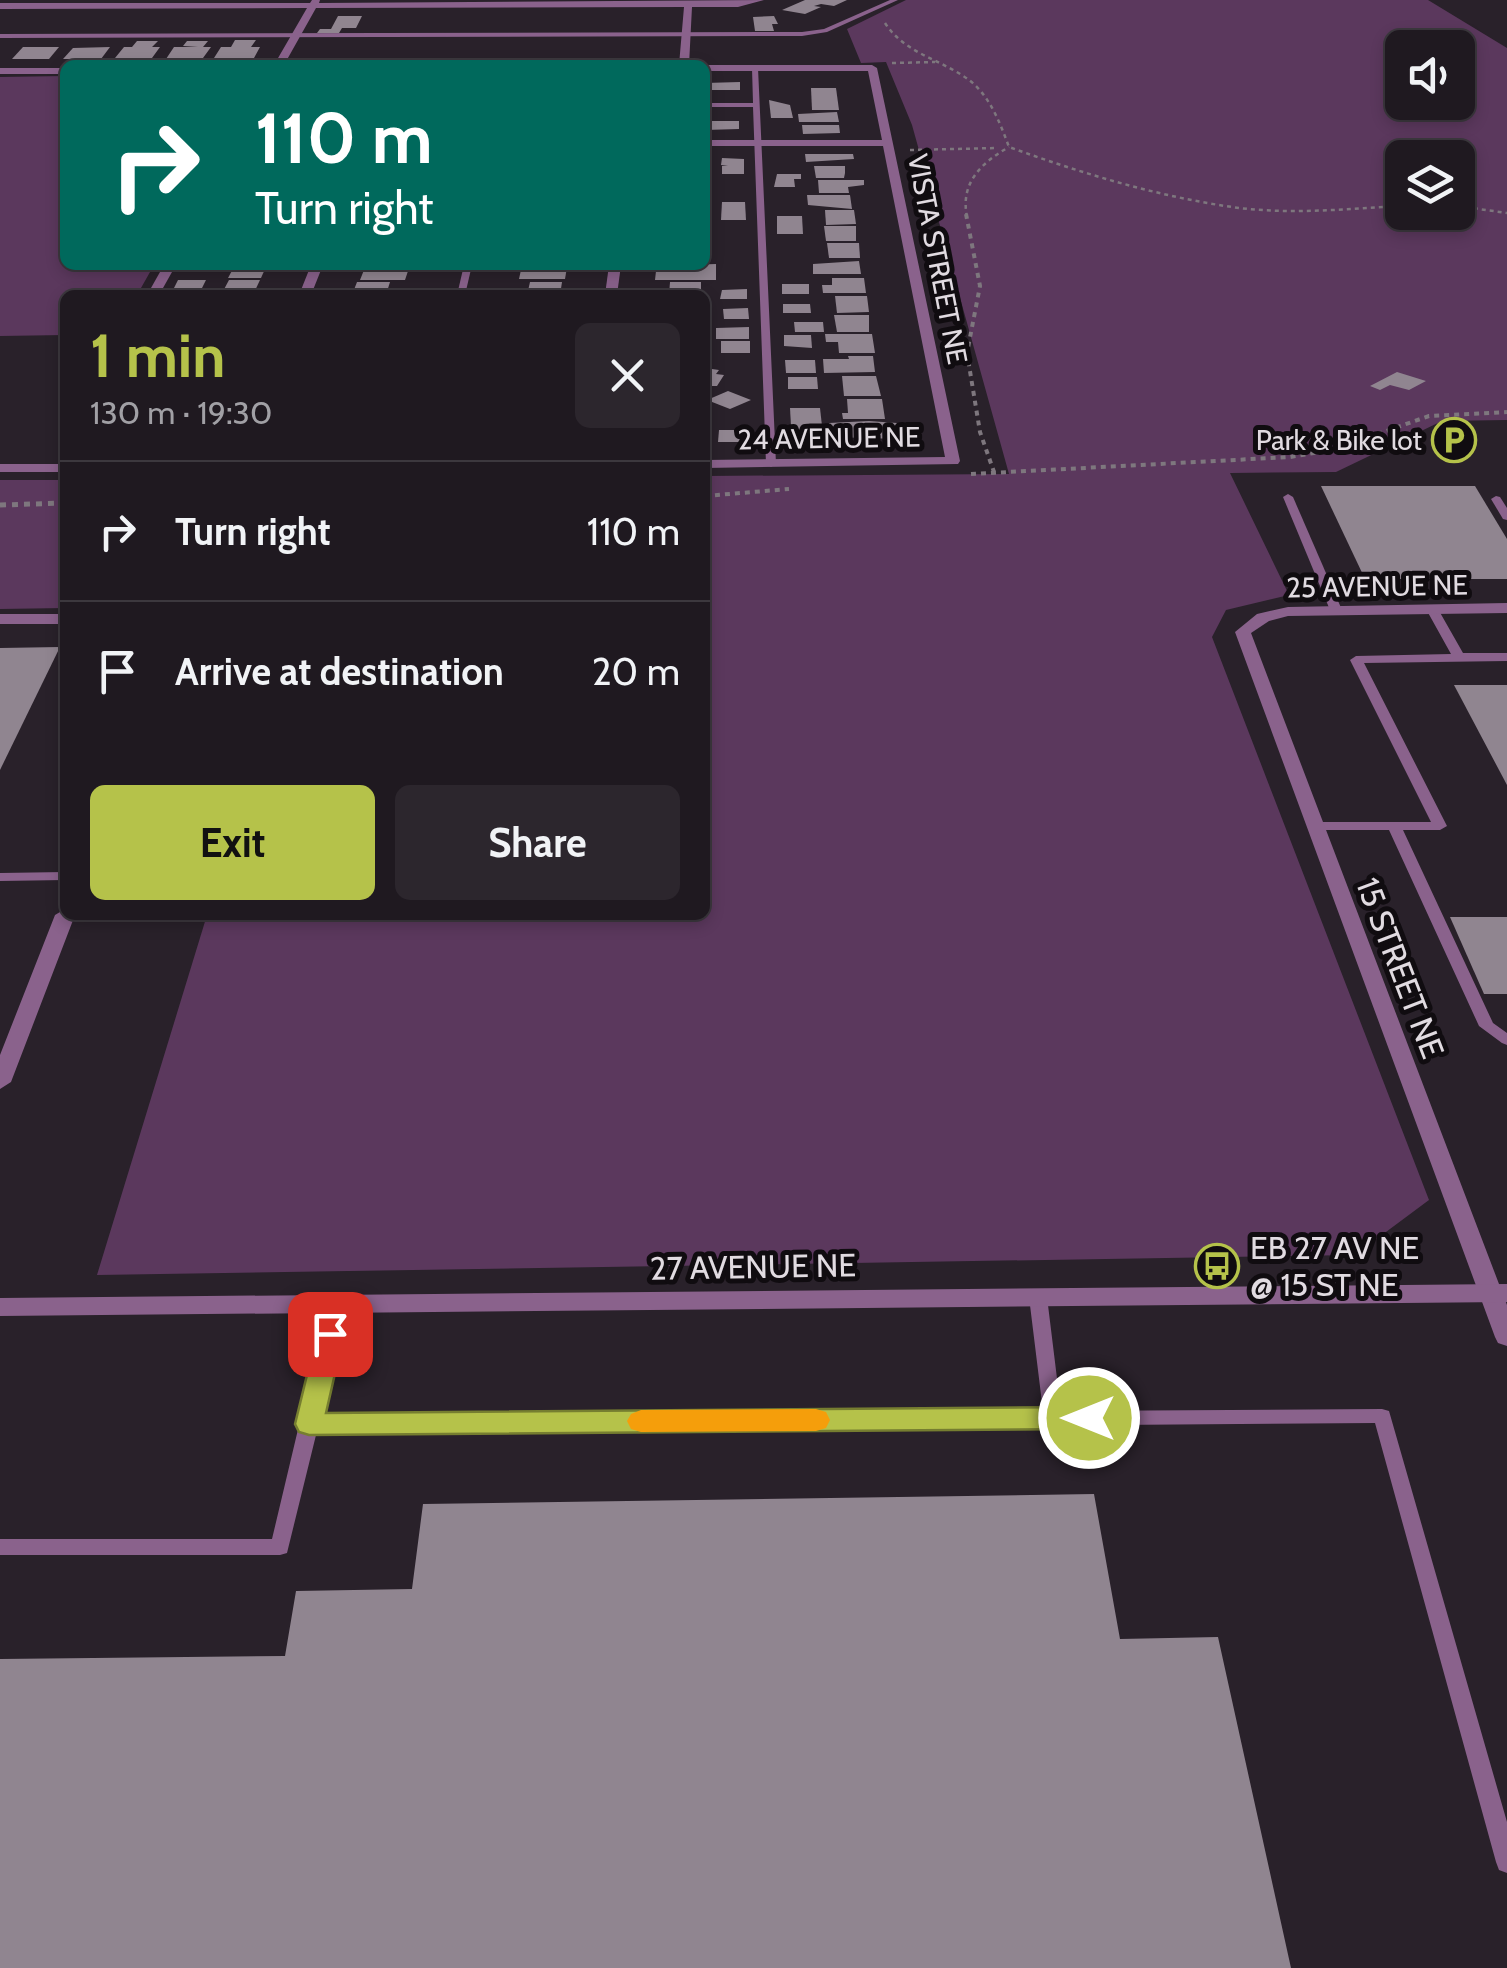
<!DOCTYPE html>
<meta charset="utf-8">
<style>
body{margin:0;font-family:Cabin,sans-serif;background:#2c262d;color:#f1f3f6;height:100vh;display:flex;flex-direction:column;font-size:38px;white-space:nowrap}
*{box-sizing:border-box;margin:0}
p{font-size:32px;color:#a1a0a5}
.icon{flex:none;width:55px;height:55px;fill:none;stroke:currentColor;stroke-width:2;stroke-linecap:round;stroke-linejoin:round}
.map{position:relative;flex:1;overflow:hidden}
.sheet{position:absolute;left:60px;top:290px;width:650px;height:630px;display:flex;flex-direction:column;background:#1f1920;border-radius:15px;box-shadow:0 5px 15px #0003,0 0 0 2px #3c383e}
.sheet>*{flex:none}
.top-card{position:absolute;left:60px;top:60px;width:650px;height:210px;border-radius:15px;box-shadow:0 5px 15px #0003,0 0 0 2px #3c383e;background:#00695c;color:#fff;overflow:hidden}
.fabs{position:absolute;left:1385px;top:30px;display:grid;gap:20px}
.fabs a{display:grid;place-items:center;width:90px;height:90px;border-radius:15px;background:#1f1920;box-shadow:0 5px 15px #0003,0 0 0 2px #3c383e;font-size:50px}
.pin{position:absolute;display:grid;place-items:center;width:85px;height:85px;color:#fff;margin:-42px;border-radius:20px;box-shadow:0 5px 15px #0006}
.me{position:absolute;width:110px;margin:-55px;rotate:270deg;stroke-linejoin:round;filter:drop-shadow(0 0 8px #0008)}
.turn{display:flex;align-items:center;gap:35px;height:210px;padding:0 30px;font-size:45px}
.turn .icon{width:130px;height:130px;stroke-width:2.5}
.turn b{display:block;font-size:70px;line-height:85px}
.round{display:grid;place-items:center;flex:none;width:105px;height:105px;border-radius:15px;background:#2c262d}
.head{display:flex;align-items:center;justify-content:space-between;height:170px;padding:0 30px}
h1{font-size:60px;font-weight:700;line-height:75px;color:#b5c24a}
.button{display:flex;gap:20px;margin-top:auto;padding:20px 30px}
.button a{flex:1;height:115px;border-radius:15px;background:#b5c24a;color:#111;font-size:40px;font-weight:700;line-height:115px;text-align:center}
.button a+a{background:#2c262d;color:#f1f3f6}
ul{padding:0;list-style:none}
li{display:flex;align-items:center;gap:30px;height:140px;padding:0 30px;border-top:2px solid #3c383e}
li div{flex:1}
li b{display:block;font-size:38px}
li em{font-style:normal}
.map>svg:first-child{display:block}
</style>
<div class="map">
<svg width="1507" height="1968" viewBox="0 0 1507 1968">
<rect width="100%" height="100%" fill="#29212a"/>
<!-- green -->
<g fill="#5b385d" fill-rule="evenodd">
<path d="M906,0h522l79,48v372l-65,1 -106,51 -106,1 59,122 -63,15 -14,27 217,563 -74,55 -1258,20 110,-360h498v-439l304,-2 -97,-349 -26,-63 -25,1 -14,-34zM1402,48h56v54h-56zM1402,158h56v54h-56z"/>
<path d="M65,76v189h89l-17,30h-72v40l-65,1v-259z"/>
<path d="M0,480h65v128l-65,1z"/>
</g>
<!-- building -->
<g fill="#908590">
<path d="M805,0h42l-13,6 -13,-2 -7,2 7,1 -16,7 -23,-4z"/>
<path d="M338,16h24l-6,12h-14l-3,5h-22l3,-4h11z"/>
<path d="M774,16l4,8h-6l2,7h-19l-2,-14z"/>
<path d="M235,40h21l-5,7h9l-6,11h-40l7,-11h10z"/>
<path d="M137,41h21l-6,6h8l-8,11h-37l9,-11h8z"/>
<path d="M187,41h21l-5,6h8l-8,11 -37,1 8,-12h24l-15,-1z"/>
<path d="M23,47h36l-10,12h-37z"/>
<path d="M110,47l-9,12h-38l10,-11z"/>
<path d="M740,82v8h-35v-7z"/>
<path d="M811,88h25l3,22h-27z"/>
<path d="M769,100l21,5 3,13h-22z"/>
<path d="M837,112l2,10h-40l-1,-8z"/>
<path d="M705,121h34v8l-34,1z"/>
<path d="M802,125h37l1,8 -37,1z"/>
<path d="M805,154h48l1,5 -48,3z"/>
<path d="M722,158l22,1v15h-22v-8h6l-7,-1z"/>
<path d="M814,166h31v7l-1,5h-28z"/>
<path d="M777,174h24v5h-7l1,8h-21z"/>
<path d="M818,180h46v5l-16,2 1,6h-30z"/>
<path d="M807,195h43l2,14 -44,-4z"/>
<path d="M722,202h23l1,18h-25z"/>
<path d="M825,210h29l2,14 -30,1z"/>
<path d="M777,216h25l1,18h-26z"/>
<path d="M824,226h32v15h-30z"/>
<path d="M827,243h32l1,15h-31z"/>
<path d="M859,261l2,13h-48v-10z"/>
<path d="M716,264v16h-61l1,-9h28v-6z"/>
<path d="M235,265h30v4l-4,9h-33z"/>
<path d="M366,265h44l-5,15h-45z"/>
<path d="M522,265l45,2 -2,12h-46z"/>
<path d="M832,278h32l2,15h-43l-1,-8h10z"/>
<path d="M178,280h28l-5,10h-28z"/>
<path d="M229,280h31l-7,15h-32z"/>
<path d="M357,282h33l-4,13h-34z"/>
<path d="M530,282h32l-2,13h-33z"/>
<path d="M670,282h31v13h-32z"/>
<rect x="782" y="284" width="27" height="10"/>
<path d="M747,289v10h-27l2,-9z"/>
<path d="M835,296h32l2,16 -32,1z"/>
<path d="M783,304h27l1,9h-28z"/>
<path d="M748,308l1,11h-25l-1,-10z"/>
<path d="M834,315h35v17h-32z"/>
<path d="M794,322h29l1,10h-29z"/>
<path d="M749,327v12h-33v-11z"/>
<path d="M825,334h47l3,19h-36l-1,-11h-12z"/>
<path d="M784,335h27l1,13 -28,-2z"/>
<rect x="721" y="341" width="29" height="12"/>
<path d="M848,356h25l2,16 -51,1 -1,-14h26z"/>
<path d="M785,360h30l1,13h-30z"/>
<path d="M705,368l14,2 -3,4 8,1 -7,11h-8l-4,5z"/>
<path d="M1397,372l29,9 -17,9 -19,-5 -10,5 -10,-4z"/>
<path d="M842,376h34l5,20h-37z"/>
<path d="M788,377h29l1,12h-30z"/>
<path d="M728,391l23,9 -21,9 -23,-9z"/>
<path d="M847,399h35l3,20h-42l-1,-6h6z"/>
<path d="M790,408h30l4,36h-32z"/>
<path d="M869,421l28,2 2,16 -68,-2 -2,-14z"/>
<path d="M719,430h31v12h-32z"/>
<path d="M1321,486h154l32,53v40h-142z"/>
<path d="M60,647l-60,123v-122z"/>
<path d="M1454,685h53v100z"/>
<path d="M1450,917h57v77h-23z"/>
<path d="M1094,1494l26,145 98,-2 73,331h-1291v-309l285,-3 11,-65 116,-2 11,-85z"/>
</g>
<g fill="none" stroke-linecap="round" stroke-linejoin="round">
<!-- path-far2 -->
<g stroke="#7e777e" stroke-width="2.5" stroke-dasharray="4 4" stroke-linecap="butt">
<path d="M885,23c20,31 56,36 84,57 21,16 31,43 40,67 72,26 147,49 223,60 56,8 114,2 170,-1"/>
<path d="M892,63l43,-1"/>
<path d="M910,150l88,-2"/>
<path d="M1458,206l49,7"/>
<path d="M967,217c-7,-34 14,-54 42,-70"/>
</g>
<!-- path-far1 -->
<g stroke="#7e777e" stroke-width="4" stroke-dasharray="5 5" stroke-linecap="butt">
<path d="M966,214l14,72 -13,67 13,79 14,40"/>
<path d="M971,474l319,-17 42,-7 97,-34 78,-4"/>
<path d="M705,496l84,-7"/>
</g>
<!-- path -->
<g stroke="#7e777e" stroke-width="5" stroke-dasharray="6 6" stroke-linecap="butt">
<path d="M705,496l10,-1"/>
<path d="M0,505l65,-2"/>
</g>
<!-- service -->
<g fill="#8a628c" fill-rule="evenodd">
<path d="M890,0h8l-71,32 -25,4 -802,2v-4l802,-2 22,-3z"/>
<path d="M755,66l3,2 18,396 -5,3 -5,-3 -13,-357h-48v-4h48l-1,-35z"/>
<path d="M464,265h8l-7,30h-8z"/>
<path d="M1288,494l5,3 49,113 -2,2h-8l-2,-2 -47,-113z"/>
<path d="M1496,496l4,1 7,11v12l-4,-1 -12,-20z"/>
<path d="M1432,605l6,4 25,44h44v8l-143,2 83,163 -7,4h-37l90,193 14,10v12l-5,-2 -23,-17 -90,-196h-75l-7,-4 7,-4h117l-81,-162 6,-4 95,-2 -25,-45z"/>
<path d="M65,872v8l-65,1v-8z"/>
<path d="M1038,1291l6,1 3,5 14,114 321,-2 7,2 118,411v51l-8,-3 -3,-8 -121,-439 -1058,8 -30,122 -7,2h-280v-16h272l56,-236 3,-5 6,-2 6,2 3,5 -26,114 723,-6 -14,-114 3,-5z"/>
</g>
<!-- minor -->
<g fill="#8a628c" fill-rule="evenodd">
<path d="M312,0h8l-1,3 445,-3 -26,7h-46l-3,58h-10l5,-58 -368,1 -32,57h-10l33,-57 -307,1v-6h310z"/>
<path d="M705,65h167l5,3 83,393 -2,3 -253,4v-8l240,-3 -62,-311h-178v-6h177l-14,-69h-163z"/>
<rect x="0" y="68" width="65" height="6"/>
<path d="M164,265h12l-17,30h-12z"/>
<path d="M311,265h12l-12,30h-12z"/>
<path d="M609,265h12l-4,30h-12z"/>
<rect x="0" y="464" width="65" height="8"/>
<path d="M1507,603v10l-219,3 -19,5 -18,12 256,672v41l-9,-3 -3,-6 -260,-705 22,-18 31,-7z"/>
<rect x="0" y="614" width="65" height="10"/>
<path d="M65,909v6h10l-64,167 -11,7v-34l55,-140z"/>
</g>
<!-- tertiary -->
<path fill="#8a628c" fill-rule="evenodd" d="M1507,1284v18l-1507,14v-18z"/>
</g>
<!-- route -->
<path fill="#b5c24a" stroke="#767e30" stroke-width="2.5" d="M330,1323l10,3 4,8 -18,79 763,-6 10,3 5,8 -5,8 -10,3 -780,6 -10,-3 -4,-8 22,-90 4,-8z"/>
<!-- slow -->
<path fill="#f59e0b" d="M816,1409l10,3 4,8 -4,8 -10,3 -175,1 -10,-3 -4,-8 4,-7 10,-4z"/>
<!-- icons -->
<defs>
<symbol id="parking-ring" viewBox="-11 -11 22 22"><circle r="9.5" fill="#100c10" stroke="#b5c24a" stroke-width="1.5"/><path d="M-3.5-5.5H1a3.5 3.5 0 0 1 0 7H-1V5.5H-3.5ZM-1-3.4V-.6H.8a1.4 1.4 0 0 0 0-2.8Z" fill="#b5c24a"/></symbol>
<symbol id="bus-ring" viewBox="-11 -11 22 22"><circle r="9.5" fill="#100c10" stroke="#b5c24a" stroke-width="1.5"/><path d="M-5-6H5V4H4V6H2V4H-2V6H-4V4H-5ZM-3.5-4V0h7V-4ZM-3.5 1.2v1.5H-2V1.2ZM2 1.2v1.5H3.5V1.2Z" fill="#b5c24a"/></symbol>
</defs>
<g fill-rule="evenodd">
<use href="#parking-ring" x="1429" y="415" width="50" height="50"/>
<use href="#bus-ring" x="1192" y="1241" width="50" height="50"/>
</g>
<g text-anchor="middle" stroke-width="10" stroke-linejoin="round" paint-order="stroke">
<!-- far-street labels -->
<g font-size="28" fill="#e1dbe1" stroke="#100c10">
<text transform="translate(938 259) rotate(79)" y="10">VISTA STREET NE</text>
<text transform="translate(829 438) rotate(-1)" y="10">24 AVENUE NE</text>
<text transform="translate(1377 586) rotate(-1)" y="10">25 AVENUE NE</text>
</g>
<!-- far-poi labels -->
<g font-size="28" fill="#e1dbe1" stroke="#100c10" text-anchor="end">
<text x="1422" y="450">Park &amp; Bike lot</text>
</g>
<!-- street labels -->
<g font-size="32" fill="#e1dbe1" stroke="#100c10">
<text transform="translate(1400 968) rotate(69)" y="11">15 STREET NE</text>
<text transform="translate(753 1267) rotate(-1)" y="11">27 AVENUE NE</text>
</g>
<!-- poi labels -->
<g font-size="32" fill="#e1dbe1" stroke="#100c10" text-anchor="start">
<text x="1250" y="1259">EB 27 AV NE<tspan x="1250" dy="37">@ 15 ST NE</tspan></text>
</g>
</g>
</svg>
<div class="fabs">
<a><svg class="icon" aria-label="sound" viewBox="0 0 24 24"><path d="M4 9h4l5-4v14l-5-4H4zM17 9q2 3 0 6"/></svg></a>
<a><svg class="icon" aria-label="layers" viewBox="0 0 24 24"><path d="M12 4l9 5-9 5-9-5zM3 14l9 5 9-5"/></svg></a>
</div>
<div class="pin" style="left:330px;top:1334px;background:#d93025"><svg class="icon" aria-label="arrive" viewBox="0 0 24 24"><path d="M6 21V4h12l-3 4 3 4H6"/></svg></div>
<svg class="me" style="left:1089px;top:1418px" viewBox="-20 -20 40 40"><circle r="17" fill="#b5c24a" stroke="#fff" stroke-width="3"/><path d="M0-11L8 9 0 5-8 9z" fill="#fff"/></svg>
<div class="top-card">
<div class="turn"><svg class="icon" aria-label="right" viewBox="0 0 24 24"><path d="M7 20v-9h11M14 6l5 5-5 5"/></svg><div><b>110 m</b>Turn right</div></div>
</div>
<section class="sheet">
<div class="head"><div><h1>1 min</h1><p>130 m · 19:30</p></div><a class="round"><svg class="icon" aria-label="close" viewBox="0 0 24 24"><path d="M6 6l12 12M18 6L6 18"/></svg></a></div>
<ul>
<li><svg class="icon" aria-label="right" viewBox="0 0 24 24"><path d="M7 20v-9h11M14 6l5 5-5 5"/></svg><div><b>Turn right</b></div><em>110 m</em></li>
<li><svg class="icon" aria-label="arrive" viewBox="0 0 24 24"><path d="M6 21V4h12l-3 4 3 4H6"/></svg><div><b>Arrive at destination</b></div><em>20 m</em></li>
</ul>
<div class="button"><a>Exit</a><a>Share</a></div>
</section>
</div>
